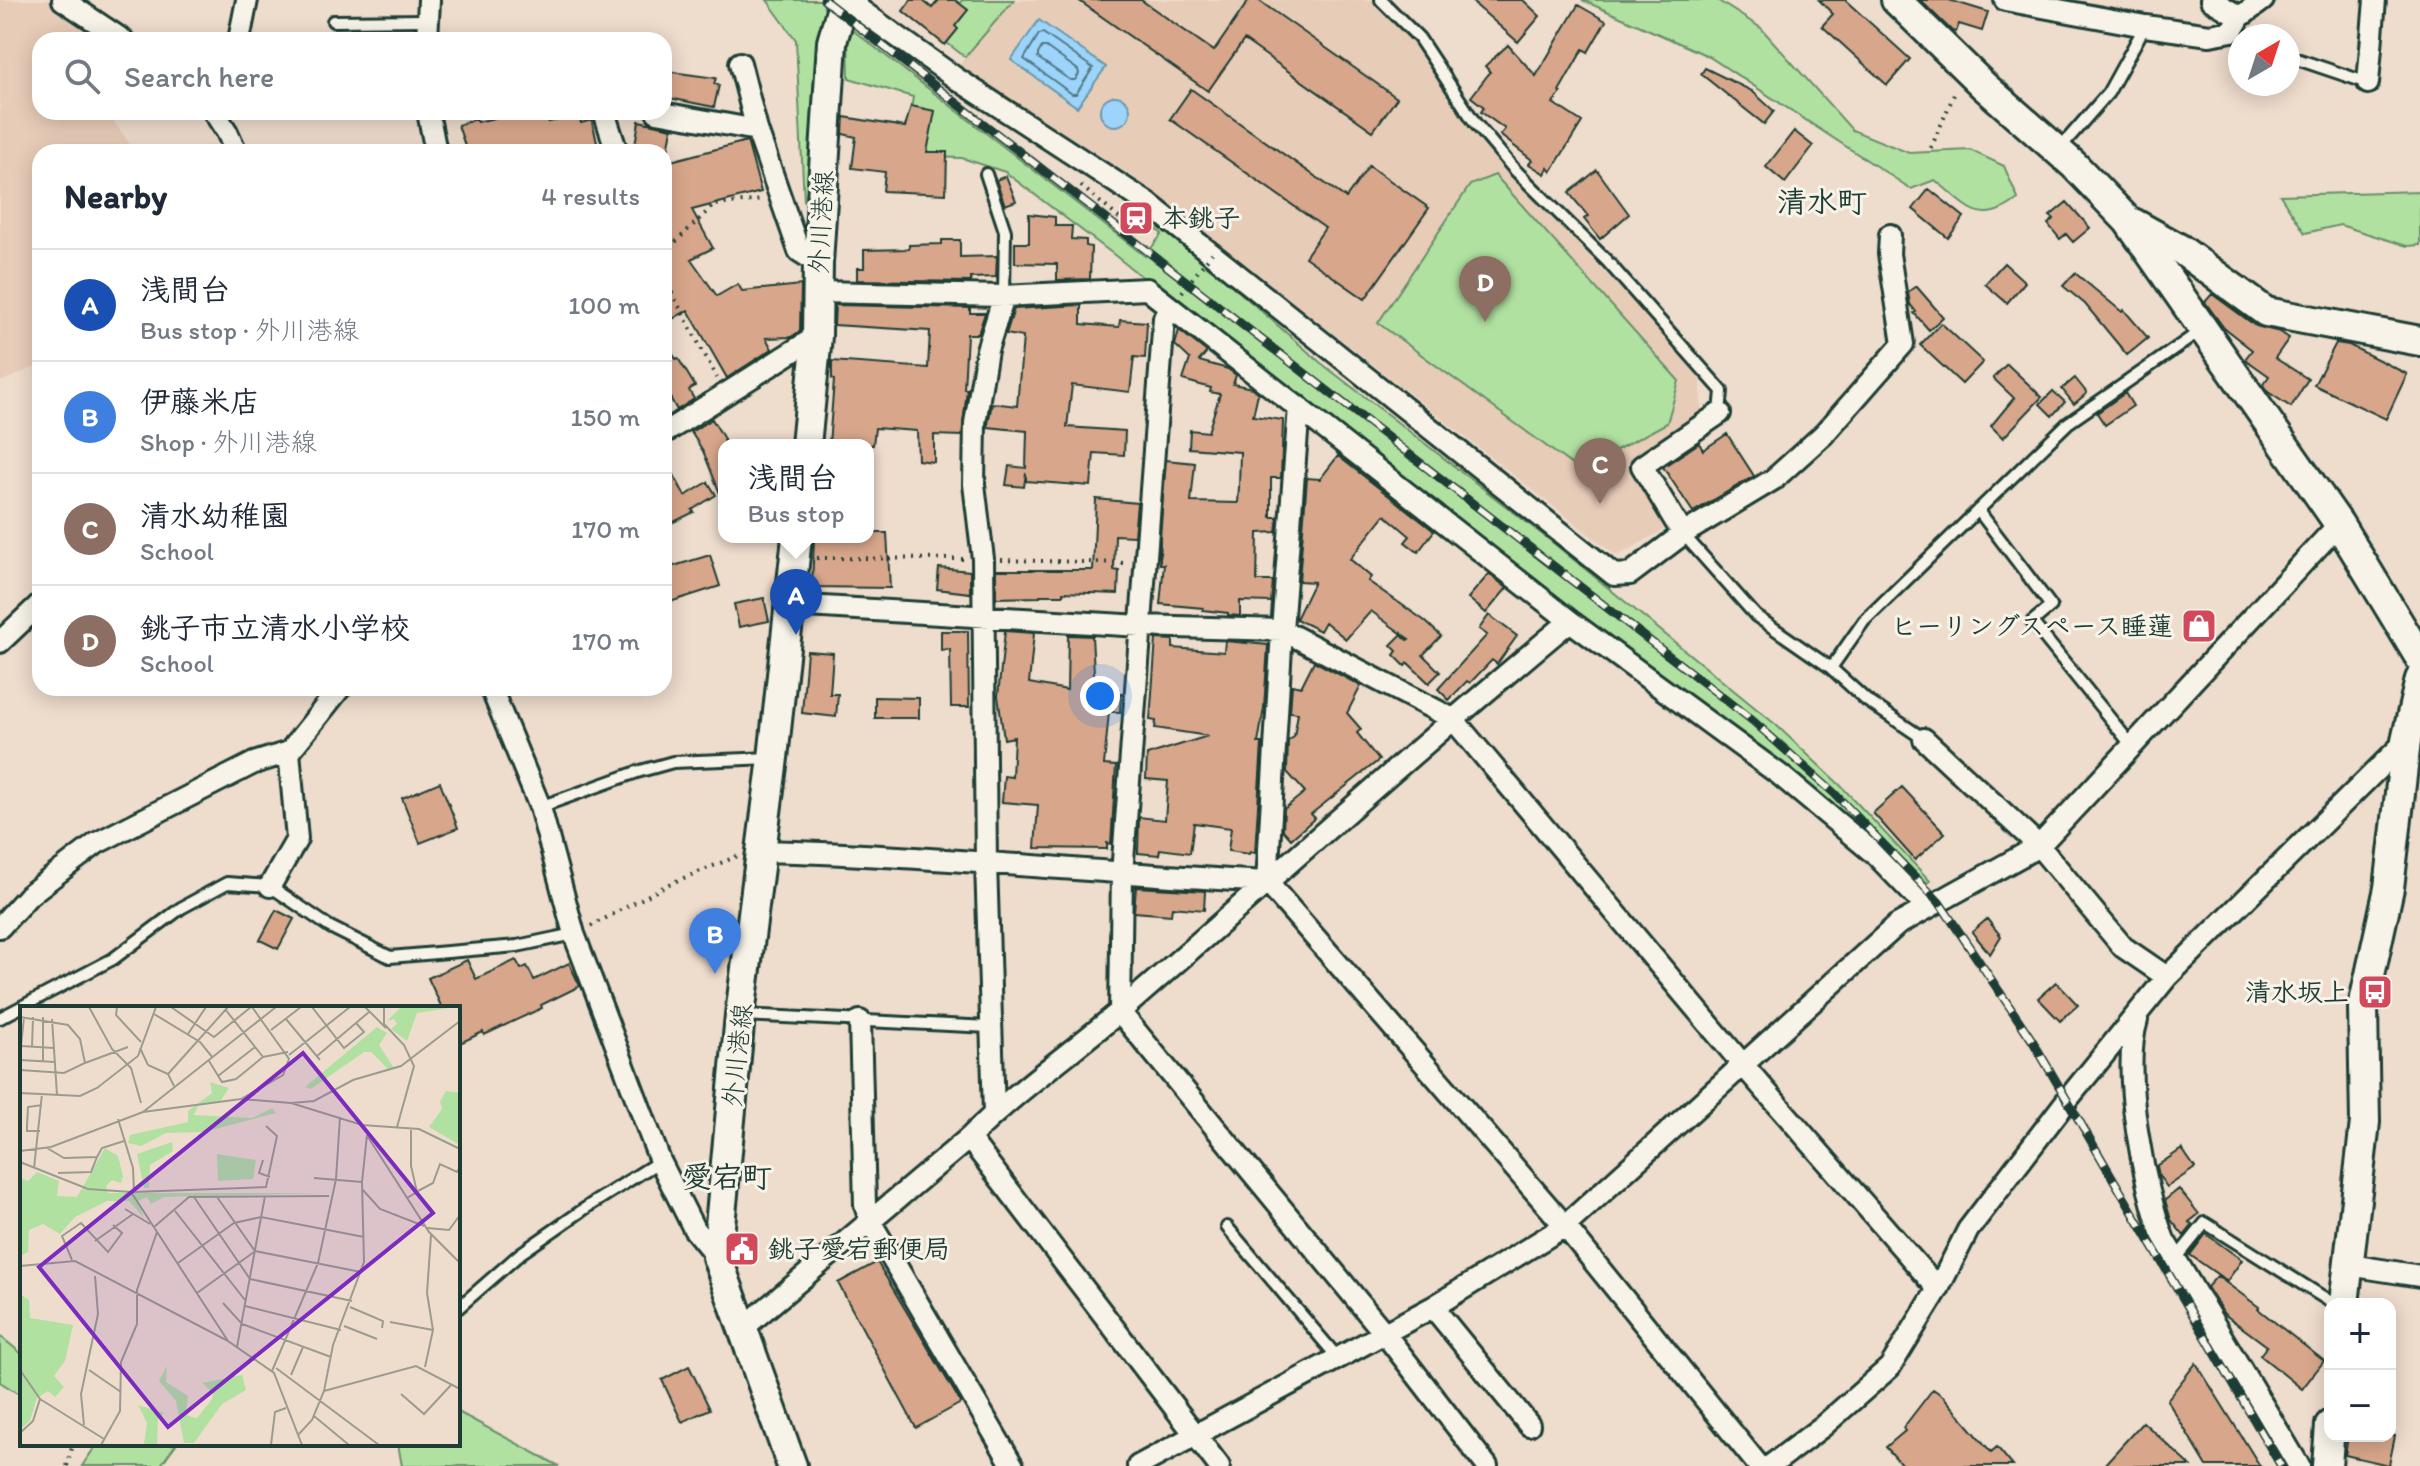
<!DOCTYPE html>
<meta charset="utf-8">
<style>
body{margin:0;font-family:Itim,"Klee One",sans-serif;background:#f2f2f3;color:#1f2937}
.controls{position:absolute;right:24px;bottom:24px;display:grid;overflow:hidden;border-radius:16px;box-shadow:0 4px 20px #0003}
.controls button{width:72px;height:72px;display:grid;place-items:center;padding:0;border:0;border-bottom:2px solid #e0e1e3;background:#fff;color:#1f2937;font:40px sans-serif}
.compass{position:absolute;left:2228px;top:24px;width:72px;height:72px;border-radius:50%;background:#fff;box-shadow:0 4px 20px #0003;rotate:39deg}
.you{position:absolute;left:1100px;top:696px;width:28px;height:28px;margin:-20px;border:6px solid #fff;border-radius:50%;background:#1a73e8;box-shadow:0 0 0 12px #1a73e833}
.badge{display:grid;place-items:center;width:52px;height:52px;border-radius:50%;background:#d1495b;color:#fff;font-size:26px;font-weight:700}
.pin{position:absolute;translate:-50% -66px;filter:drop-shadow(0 2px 4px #0008)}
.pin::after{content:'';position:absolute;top:42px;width:28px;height:24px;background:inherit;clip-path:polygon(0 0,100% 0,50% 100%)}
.popup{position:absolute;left:718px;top:439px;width:156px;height:104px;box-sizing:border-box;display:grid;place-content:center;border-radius:16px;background:#fff;filter:drop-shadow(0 2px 6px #0005);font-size:26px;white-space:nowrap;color:#747a83}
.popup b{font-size:30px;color:#1f2937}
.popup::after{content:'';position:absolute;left:50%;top:100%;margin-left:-16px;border:16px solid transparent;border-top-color:#fff}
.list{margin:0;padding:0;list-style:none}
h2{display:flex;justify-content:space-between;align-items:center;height:104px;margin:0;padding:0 32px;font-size:34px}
h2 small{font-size:26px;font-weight:400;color:#747a83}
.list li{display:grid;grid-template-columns:52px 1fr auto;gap:24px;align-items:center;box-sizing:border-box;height:112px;padding:0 32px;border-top:2px solid #e0e1e3}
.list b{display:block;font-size:30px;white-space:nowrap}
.list p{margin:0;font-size:26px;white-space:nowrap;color:#747a83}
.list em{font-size:26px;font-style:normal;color:#747a83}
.icon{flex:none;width:44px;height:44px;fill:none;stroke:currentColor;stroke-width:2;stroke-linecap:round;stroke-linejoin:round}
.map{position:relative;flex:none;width:2420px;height:1466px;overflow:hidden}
.search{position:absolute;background:#fff;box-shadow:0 4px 20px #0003;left:32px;top:32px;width:640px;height:88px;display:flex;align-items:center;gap:20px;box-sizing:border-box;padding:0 28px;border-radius:24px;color:#747a83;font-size:30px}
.panel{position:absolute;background:#fff;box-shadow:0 4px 20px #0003;left:32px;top:144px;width:640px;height:552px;border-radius:24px}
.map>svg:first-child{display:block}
</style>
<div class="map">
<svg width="2420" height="1466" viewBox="0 0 2420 1466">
<rect width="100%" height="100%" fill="#eedccc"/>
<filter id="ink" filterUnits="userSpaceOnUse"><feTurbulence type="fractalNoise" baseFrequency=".0125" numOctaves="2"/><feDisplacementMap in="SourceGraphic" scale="16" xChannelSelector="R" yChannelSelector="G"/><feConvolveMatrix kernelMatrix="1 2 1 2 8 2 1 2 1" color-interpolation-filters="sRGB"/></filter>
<g filter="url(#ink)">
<path fill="#e7ccb8" d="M0 0H63L113 40H40V112H107L136 152H40V365L0 382Z
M1006 0H1373L1415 44 1470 128 1604 267 1701 377V413L1626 463 1667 528 1617 556 1135 178 959 66Z"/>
<path fill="#b1e1a1" stroke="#688f6a" stroke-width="2" d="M767 0H823L824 8 1145 256 1162 234 1135 212 1137 210 1175 236 1321 363 1552 542 1775 724 1840 785 1930 881 1928 883 1836 810 1459 526 1113 254 1005 172 962 158 904 156 913 97 849 78 848 36 823 34 817 190 804 201 796 40Z
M962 0H1014L965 57 938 36Z
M1582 0H1717L1761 28 1852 130 1909 153 1970 150 2004 166 2018 199C1979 229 1967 205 1935 180L1911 189 1708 56Z
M1495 175 1679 381 1667 423 1579 470 1378 323 1470 185Z
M2420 191V245L2407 246 2340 225 2305 233 2280 195Z
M0 1336 22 1354V1396L0 1382Z
M458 1412 559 1466H402L398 1444H458Z
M97 1444H176L160 1466H82Z"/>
<path fill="#9cd4fb" stroke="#6a98ab" stroke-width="2" d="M1039 20 1106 67 1077 107 1011 60Z
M1100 111a15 15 0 1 1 30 0a15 15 0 1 1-30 0Z"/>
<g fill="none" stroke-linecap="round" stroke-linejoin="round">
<path stroke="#517984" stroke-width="2" d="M1043 33 1093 68 1076 94H1072L1024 59 1039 34Z
M1042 47H1046L1078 70 1079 74 1075 80H1070L1038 58V54Z"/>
</g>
<path fill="#d8a78b" stroke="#1f3d34" stroke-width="2" d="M911 0H922L932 8 939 0H955L968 10 955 26 958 29 945 45 903 11Z
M1078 0H1141L1214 51 1249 0H1258L1397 98 1373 131 1244 40 1208 91Z
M1470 0H1523L1540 16 1518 42Z
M1819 0H1845L1910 59 1887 85 1822 26 1833 14Z
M1920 0H1949L1988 12 1982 31 1959 24 1956 32 1952 31Z
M1578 5 1606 21 1588 52 1583 49 1559 91 1561 93 1553 103 1582 122 1551 172 1548 168 1545 174 1529 164 1532 160 1500 135 1505 129 1481 112 1484 107 1471 97 1490 72 1485 66 1508 45 1536 76Z
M1705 68 1752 91 1774 111 1764 124 1701 74Z
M664 71 716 78 714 84 719 85 714 107 664 97Z
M1191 89 1346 198 1369 166 1429 208 1365 299 1305 257 1325 228 1170 119Z
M911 106 935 111 927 152H947L946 194 883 191 885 172 852 168 856 137 843 134 844 117 905 127Z
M534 112H545L548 122 579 116 581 123 592 120 599 152H467L458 125 476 119 477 122 511 114 512 119Z
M639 121 672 128 668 152 634 151Z
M1794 131 1813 146 1785 183 1766 167Z
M747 141 761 192 692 210 713 248 691 259 717 296 738 284 742 291 801 285 800 331 791 337 766 338 772 349 727 378 688 310 664 324V184L672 183 667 162Z
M1597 170 1629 214 1600 239 1584 219 1588 216 1569 193Z
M1006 176 1016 201 1005 205 996 180Z
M1929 189 1964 217 1948 238 1913 209Z
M2067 202 2090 228 2073 242 2066 234 2060 239 2048 224 2054 219 2050 216Z
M1029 214 1055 217V226H1072L1071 239 1086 240V246L1091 247 1090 279 1057 280V264L1015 263V243H1029Z
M942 240H960V257L997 256 996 277 971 278V282L857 280V268H864V250L909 249V245L942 244Z
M2004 263 2025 282 2007 303 1985 284Z
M2075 273 2122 312 2124 310 2148 338 2127 355 2085 304 2063 286Z
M1916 286 1943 317 1929 330 1914 313 1916 312 1910 304 1908 292Z
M2212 294 2256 326 2280 332 2289 338 2275 358 2308 379 2291 407 2268 392 2263 385 2269 376 2245 359 2252 350 2224 328 2205 302Z
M835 305 970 308V313H985L978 334H967L964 389H967L962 436 934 435V462L918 460 917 431 875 428 873 445H829L834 380 832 379V361L928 368 930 331 834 325Z
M1081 305V324L1119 327 1120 320 1147 322 1145 358 1134 357 1130 392 1072 385 1067 427 1125 431 1124 455 1094 453 1091 486 1026 481V473L1024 487 1006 485 1009 466 1026 468 1027 431 988 427V424L992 403 1017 406 1023 337 1006 334 1014 309Z
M1941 323 1983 362 1962 384 1920 345Z
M1179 330 1207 352 1199 361 1228 369 1236 375 1233 384 1252 388 1258 393 1253 416 1283 420 1281 478H1271V517H1278L1276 532 1258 533 1257 581H1273L1271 602 1240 601V616L1228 615V613L1203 610V608L1160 604 1164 564H1160V538L1166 460 1195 463 1191 502 1238 503 1239 487 1240 452 1189 448 1190 430 1208 432 1220 394 1210 392 1211 388 1183 380 1190 359 1175 345Z
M664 341 676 359 678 358 695 386 689 390 694 399 677 410 664 387Z
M2336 343 2349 345 2407 374 2386 419 2314 385Z
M2007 364 2042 397 2003 438 1991 426 2014 398 1993 378Z
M2075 378 2087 393 2074 404 2062 389Z
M2053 391 2065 402 2052 416 2040 404Z
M2125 393 2133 406 2105 425 2097 413Z
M712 419 724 439 723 501 703 451 691 432Z
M1727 434 1754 476 1693 512 1663 467 1699 443 1703 450Z
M664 456 685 496 708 482 716 495 692 510 694 512 666 526Z
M1338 456 1434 531 1418 552 1405 542 1410 536 1385 515 1350 559 1371 577 1368 581 1425 621 1441 636 1423 655 1440 672 1429 683 1408 663 1405 666 1394 655 1397 651 1391 645 1401 635 1407 640 1409 639 1371 611 1346 639 1325 622 1320 631 1296 619 1314 582 1299 581 1307 478 1320 479Z
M1096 499 1137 503 1134 536 1115 535 1114 570 1119 571 1118 594 1063 592V595H1040V597L996 598V570H1093Z
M868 533H887L890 588 812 587 814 537H868Z
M710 555 720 586 664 604V569Z
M939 568 970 571V593L937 589Z
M1489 574 1507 588 1486 613 1468 598Z
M764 598 769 621 739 627 734 604Z
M1489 615 1517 636 1497 664 1492 660 1470 683 1467 681 1449 700 1438 689 1487 635 1479 629Z
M941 631H968L969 707H951L950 649 941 650Z
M1005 631 1034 633 1029 683 1067 690 1068 635 1092 636 1095 691 1121 693 1120 712H1109L1104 765 1116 766 1111 844 1107 843V849L1035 848 1038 805 1002 802 1004 776 1012 777 1014 737 1004 739 998 696Z
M1156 639 1173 640V648L1224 652 1225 641 1268 645 1264 708 1258 743H1262L1255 853 1250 852 1249 854 1228 851 1231 828 1194 823 1190 853 1160 849 1159 855 1138 853 1139 817 1165 820 1168 781 1146 779 1147 755 1208 736 1155 728 1156 721 1150 720Z
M807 651 833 653 830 694H838L836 717 802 713Z
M1314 661 1361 686 1347 713 1361 729 1357 733 1379 760 1311 814 1315 818 1291 839 1283 830 1284 809 1305 792 1287 772 1288 741 1294 737 1298 713 1290 712 1292 685 1301 687Z
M875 697 919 698V718H875Z
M440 782 458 828 420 843 402 798Z
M1902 787 1945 833 1915 860 1873 813Z
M1136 887 1205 891 1204 910 1172 907 1171 915 1134 912Z
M276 910 294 919 278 949 260 940Z
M1987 919 2001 936 1990 954 1972 932Z
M467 960 476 979 516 960 521 969 527 966 534 980 569 963 580 986 541 1005 542 1008 484 1035 483 1032 458 1044V1008H442L428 978Z
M2056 982 2078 1005 2060 1021 2038 998Z
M2182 1149 2195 1168 2167 1187 2159 1176 2157 1166Z
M2179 1189 2199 1214 2189 1222 2193 1225 2184 1236 2171 1220 2165 1200Z
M2206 1234 2242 1260 2227 1281 2190 1255Z
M877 1262 961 1403 916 1428 838 1283Z
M2217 1276 2259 1307 2258 1309 2324 1361 2302 1389 2260 1355 2267 1346 2224 1314 2207 1287Z
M2196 1363 2260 1466H2207L2167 1400Z
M689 1366 710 1409 682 1422 662 1380Z
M1933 1389 1943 1396 1991 1452 1997 1447 2013 1466H1903L1886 1447 1905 1431 1903 1428Z
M2143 1422 2191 1466H2103Z
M2348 1436H2395L2389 1465 2345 1455Z"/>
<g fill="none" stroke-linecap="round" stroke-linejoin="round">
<defs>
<path id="lane" d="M1381 0 1419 38 1475 123 1514 169 1607 261 1722 391 1720 413
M333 21 427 20
M2288 56 2368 83
M2060 148 2108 93 2145 26
M986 174 1005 231 1004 296
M1978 510 2051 606 2032 622 2133 747
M1683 534 1756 616 1831 668 1866 700 1924 739
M1831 668 1864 621 2068 423 2202 330
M540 807 637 772 673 762 771 758
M742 1015 990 1027
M0 1018 113 959 181 908 227 883 270 886 330 927 390 957 517 946 574 934
M1227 1227 1338 1358
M2175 1260 2205 1223 2331 1302 2342 1303
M458 1308 521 1253 590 1205 660 1161"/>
<path id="street" d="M63 0 123 40
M850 0 863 12 957 79 1149 204 1614 575 1630 574 1683 534 1774 479 1824 434 1903 344 1889 254 1890 235
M2005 0 2145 26 2210 35 2232 31 2240 17 2263 0
M2211 0 2240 17
M239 40 247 0
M427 40 429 0
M740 63 757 130 799 251 818 263
M2368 83 2375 0
M214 112 227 132 236 152
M428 112 436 152
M604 112 617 152
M657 112 757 130
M819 292 1004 296 1147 289 1570 621 1780 775 1876 855 1927 908
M1169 308 1164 318 1122 874 1120 1012 1385 1334 1487 1466
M1299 407 1282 630 1267 882 1565 1226 1759 1466
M664 433 817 336
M1683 534 1642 466 1720 413
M790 605 1141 626 1282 630 1453 719 1744 1066 1938 1289
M0 642 40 604
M491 688 540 807 574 934 660 1161 694 1229 717 1257
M1924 739 2039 846 2123 947 2167 977
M761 851C930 855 1098 873 1267 882
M270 886 297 839 289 752
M0 927 29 895 97 843 254 763 289 752 340 688
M2137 1020C2121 1072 2144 1189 2164 1240L2299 1466
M860 1021 865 1205 870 1221 1013 1466
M994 1113 986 863 983 559 974 484 975 423 987 350 1004 296
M969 1138 1219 1466
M2349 1265 2420 1276
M1433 1307 1529 1425
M742 1329 969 1138C1022 1085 1084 1044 1140 994 1283 869 1424 742 1570 621
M1138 1466 1433 1307 1565 1226 1897 925 2039 846 2339 524
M1770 1466 1823 1426 1890 1367 1938 1289 1968 1230 2067 1100 2167 977 2406 741"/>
<path id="secondary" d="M1896 0 1984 86 2074 165 2128 221 2339 524 2420 658
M2133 223 2180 249 2266 312 2420 341
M806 445 817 336 818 263 832 42 844 0
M2344 1304 2365 1122 2363 1007 2389 888 2406 741 2420 679
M792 1466 717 1257 740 1015 773 758 797 537
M2327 1466 2330 1425"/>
</defs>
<use href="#lane" stroke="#1f3d34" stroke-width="16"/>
<use href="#street" stroke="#1f3d34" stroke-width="26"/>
<use href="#secondary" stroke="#1f3d34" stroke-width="34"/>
<path stroke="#1f3d34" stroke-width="4" stroke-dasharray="2 6" stroke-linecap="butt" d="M1931 148 1956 90
M1081 186 1125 223
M664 253 714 205 762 200
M664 278 717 378
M817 558 964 559
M1001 560 1128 563
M591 926 669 884 738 856
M67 1466 73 1444"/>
<use href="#lane" stroke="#f7f3e8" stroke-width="10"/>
<use href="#street" stroke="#f7f3e8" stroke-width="20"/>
<use href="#secondary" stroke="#f7f3e8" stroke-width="28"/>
<defs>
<path id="rail" d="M824 0 1753 721 1834 793 1939 902 2032 1040 2281 1466"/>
</defs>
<use href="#rail" stroke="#1f3d34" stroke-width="9"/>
<use href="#rail" stroke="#f7f3e8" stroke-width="6" stroke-dasharray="18" stroke-linecap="butt"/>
<path stroke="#1f3d34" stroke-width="4" stroke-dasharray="2 6" stroke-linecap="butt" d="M1182 292 1212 253"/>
</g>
</g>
<defs>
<symbol id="station-square" viewBox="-11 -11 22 22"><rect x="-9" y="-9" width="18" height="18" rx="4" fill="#d1495b" stroke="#f7f3e8"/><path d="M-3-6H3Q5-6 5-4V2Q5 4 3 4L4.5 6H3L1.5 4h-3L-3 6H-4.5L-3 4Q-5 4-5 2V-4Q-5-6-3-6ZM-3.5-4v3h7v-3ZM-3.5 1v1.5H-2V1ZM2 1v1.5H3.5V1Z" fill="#fff"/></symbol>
<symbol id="shop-square" viewBox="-11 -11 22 22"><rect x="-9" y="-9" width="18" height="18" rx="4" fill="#d1495b" stroke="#f7f3e8"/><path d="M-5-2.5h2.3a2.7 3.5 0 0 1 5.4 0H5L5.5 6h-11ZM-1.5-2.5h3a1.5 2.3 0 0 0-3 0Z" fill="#fff"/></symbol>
<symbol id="bus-square" viewBox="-11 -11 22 22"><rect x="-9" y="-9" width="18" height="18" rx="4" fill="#d1495b" stroke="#f7f3e8"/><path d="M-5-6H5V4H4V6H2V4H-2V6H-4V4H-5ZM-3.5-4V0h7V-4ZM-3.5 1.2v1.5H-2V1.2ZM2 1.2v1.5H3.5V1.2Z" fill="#fff"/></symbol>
<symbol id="civic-square" viewBox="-11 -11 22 22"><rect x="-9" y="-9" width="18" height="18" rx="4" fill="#d1495b" stroke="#f7f3e8"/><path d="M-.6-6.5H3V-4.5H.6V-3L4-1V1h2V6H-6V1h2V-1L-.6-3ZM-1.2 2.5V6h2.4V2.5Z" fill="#fff"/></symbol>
</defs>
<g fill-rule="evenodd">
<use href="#station-square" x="1116" y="198" width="40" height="40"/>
<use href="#shop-square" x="2179" y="606" width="40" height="40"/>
<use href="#bus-square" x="2355" y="972" width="40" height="40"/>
<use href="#civic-square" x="722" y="1229" width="40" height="40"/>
</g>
<g text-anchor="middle" stroke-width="6" stroke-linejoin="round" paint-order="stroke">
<g font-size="26" font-weight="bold" fill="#1f3d34" stroke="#f7f3e8" text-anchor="start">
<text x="1162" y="227">本銚子</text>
<text x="2173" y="635" text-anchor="end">ヒーリングスペース睡蓮</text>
<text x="2349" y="1001" text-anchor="end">清水坂上</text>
<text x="768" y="1258">銚子愛宕郵便局</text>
</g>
<g font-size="26" fill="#1f3d34" stroke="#f7f3e8">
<text transform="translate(821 222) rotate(-87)" y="9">外川港線</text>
<text transform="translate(737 1055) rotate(-84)" y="9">外川港線</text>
</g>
<g font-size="30" font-weight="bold" fill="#1f3d34" stroke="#f7f3e8">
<text x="1822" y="212">清水町</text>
<text x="727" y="1187">愛宕町</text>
</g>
</g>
<g transform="translate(20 1006)">
<rect width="440" height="440" fill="#eedccc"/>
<path d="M381 1H435L397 7 387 35 371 23 377 18 374 13 367 15ZM357 21 367 27 359 39 374 62 368 63 351 46H344L291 83 285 81ZM190 76 209 82 200 96 178 100 174 109 232 112 252 102 256 107 184 126 146 127 121 140 108 137 110 129 168 116V105L192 87ZM426 85 440 87V139L409 121 422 103 420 95ZM152 136 153 145 130 159 129 182H124L117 148ZM85 142 98 150 103 170 101 177 92 174 86 180 88 187H307L144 191 131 198 127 191 118 195 124 212 109 195H87L55 211 40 228 23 218 9 224 8 246 0 250V172L8 175 17 166 39 175 37 190 57 191ZM197 148 236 154 233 173 198 175ZM0 288 9 294 10 312 53 319 45 355 34 370 44 381 35 391 28 385 17 392 10 414 0 424ZM147 360 146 376 168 390 166 408 171 411 177 412 192 393 193 387 182 377 222 369 226 384 202 398 174 437H164L156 395 139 375ZM118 399 144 407 138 413 137 439H108L124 438 127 417Z" fill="#b1e1a1"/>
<path fill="none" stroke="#9b9c8f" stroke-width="2" d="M69 1 92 43 111 62 121 97M97 1 96 9 121 36M151 1 194 31 231 1M292 1 324 42 344 26 336 17M345 1 366 22M364 1V18L384 39 394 60 377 121M205 3 243 51M134 8 180 36 193 52M0 11 48 19 60 33 65 57 44 67 0 64M23 11V56M32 13 37 89M266 13 300 54M251 24 281 1M168 28 186 1M1 40 34 42M12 41 13 11M120 42 128 59 148 68 154 80M269 49 330 1M297 50 349 6M0 51 4 11M0 54 35 56M189 55 202 76 216 73 243 51 268 46M65 57 108 41M148 68 208 1M198 70 235 41M0 87 60 90 77 82 118 50 136 1M221 93 263 69 269 53 232 1M272 97 294 95 333 74 381 60 440 15M123 106 256 1M98 113 113 162 114 186 246 181 257 130 246 120M20 125H7V120L8 101 22 99M348 131 409 226 440 257M27 142 44 152 77 151 82 142 104 135M0 145 31 141 123 106 221 93 271 97 342 119 399 123 440 143M243 154 239 167 250 171M0 156 68 183 111 186 208 335 254 367 282 439M14 162 22 88M38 167 71 166 77 151M294 172 342 176M342 183 360 203 404 220M398 185 413 177 420 158 437 166 440 161M174 191 230 273 332 295M197 191 235 245 341 266M387 192 397 186 391 160V122M105 203 130 218M155 205 225 294M134 221 169 191 309 190M407 222 429 224 440 209M75 235 113 208M52 254 42 230 61 217 88 246 102 227 93 219M158 257 214 217 241 211 344 231M0 260 55 255 208 335M177 287 234 246M203 297 222 318 311 351M225 300 321 324M330 301 363 315 362 322M370 316 413 324M324 320 357 333M217 341 245 190M405 361 413 324 407 287 411 229M256 362 359 439M0 364 20 393 13 415 0 427M69 364 101 386M252 365 298 257 316 173 320 111M271 369 283 341M304 385 396 360 440 383M381 388 404 408 432 378M20 393 84 433M294 410 329 439M64 419 61 388 78 308 75 270M278 429 292 414 304 385 313 339 344 256 342 176 347 129M81 439 100 405 101 356 117 318V284L137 226M251 439 255 406 266 402"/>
<path fill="#7b2cbf" fill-opacity="0.15" stroke="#7b2cbf" stroke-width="4" d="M283 47 413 207 148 421 19 261Z"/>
<rect width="440" height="440" fill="none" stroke="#1f3d34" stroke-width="4"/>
</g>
</svg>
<div class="controls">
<button>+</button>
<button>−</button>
</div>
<svg class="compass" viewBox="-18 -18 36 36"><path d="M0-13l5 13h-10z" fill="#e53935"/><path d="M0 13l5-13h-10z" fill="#747a83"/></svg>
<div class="you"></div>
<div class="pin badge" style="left:796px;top:635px;background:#1a4fb4">A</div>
<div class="popup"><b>浅間台</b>Bus stop</div>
<div class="pin badge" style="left:715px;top:974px;background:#3f7fe0">B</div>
<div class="pin badge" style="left:1600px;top:504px;background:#8d6e63">C</div>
<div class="pin badge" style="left:1485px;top:322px;background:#8d6e63">D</div>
<div class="search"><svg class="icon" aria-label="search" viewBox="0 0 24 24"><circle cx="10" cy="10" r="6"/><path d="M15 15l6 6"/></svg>Search here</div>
<section class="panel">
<h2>Nearby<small>4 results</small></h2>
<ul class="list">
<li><span class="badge" style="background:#1a4fb4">A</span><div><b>浅間台</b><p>Bus stop · 外川港線</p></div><em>100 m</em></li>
<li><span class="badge" style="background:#3f7fe0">B</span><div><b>伊藤米店</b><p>Shop · 外川港線</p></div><em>150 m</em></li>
<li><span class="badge" style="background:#8d6e63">C</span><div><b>清水幼稚園</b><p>School</p></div><em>170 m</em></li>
<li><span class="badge" style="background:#8d6e63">D</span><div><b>銚子市立清水小学校</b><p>School</p></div><em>170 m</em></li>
</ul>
</section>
</div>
